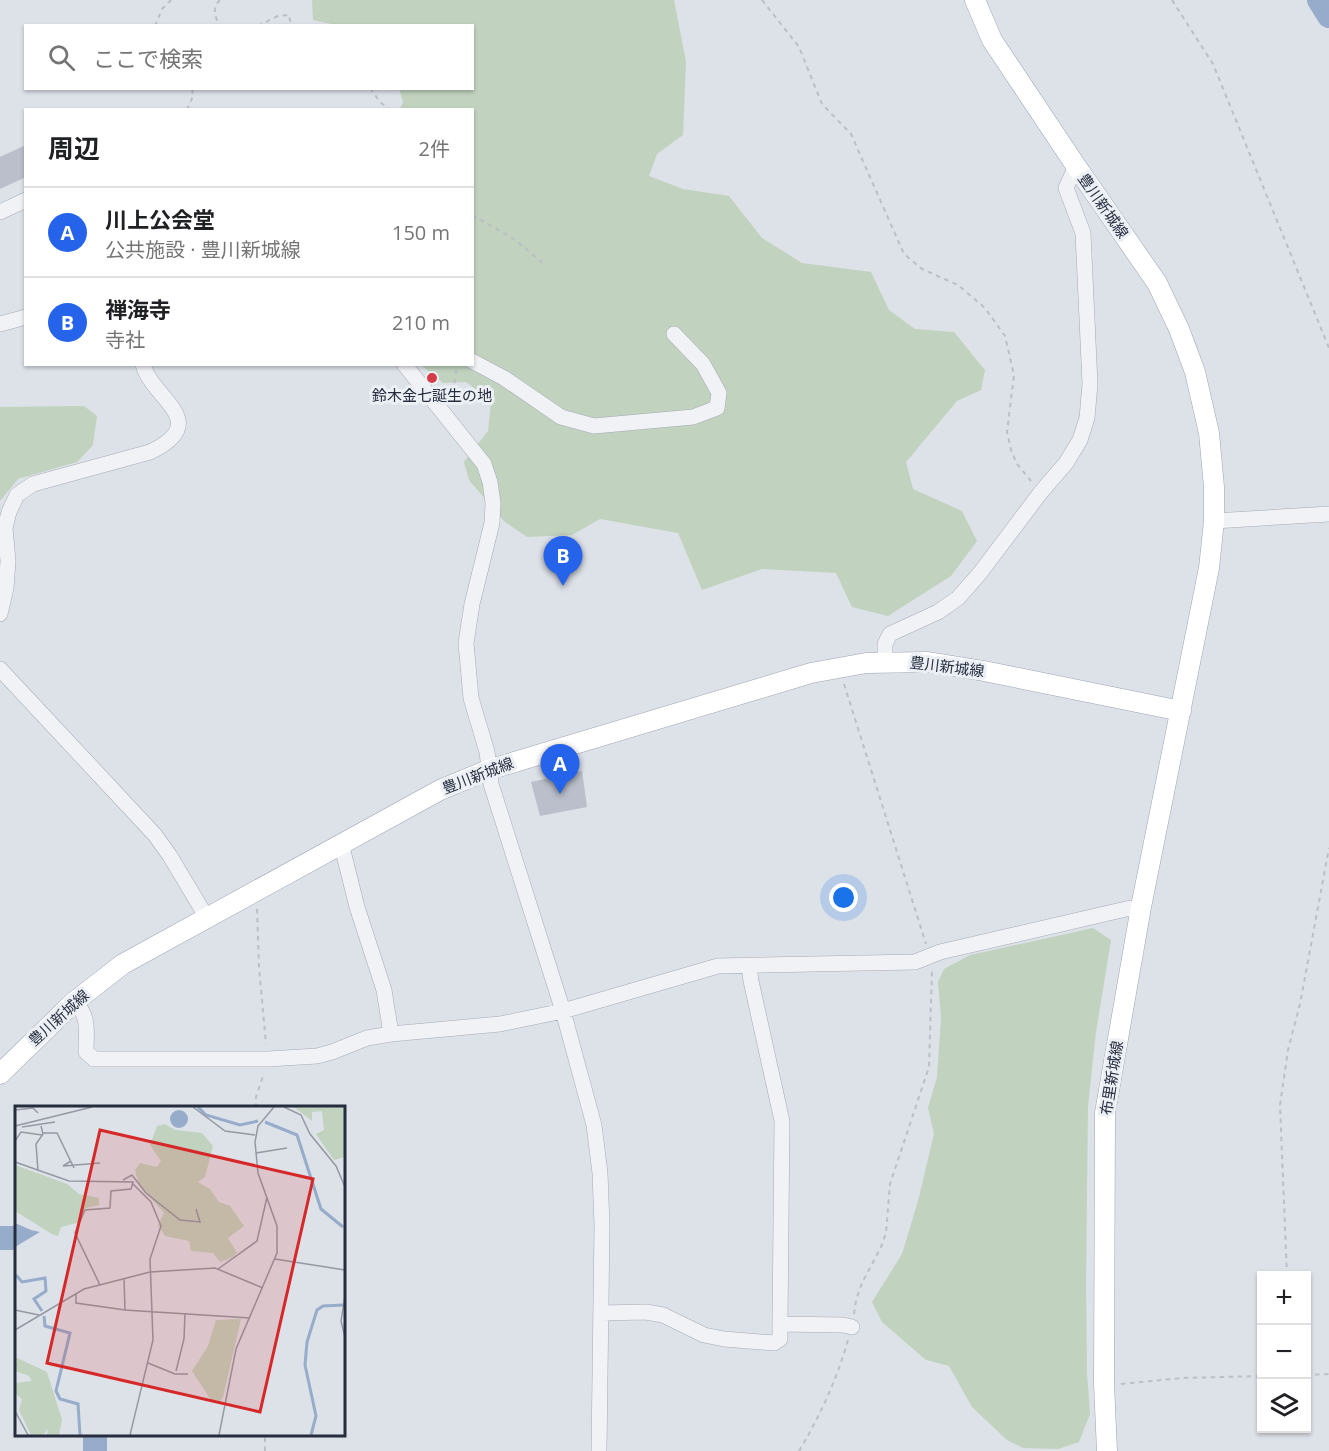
<!DOCTYPE html>
<html lang="ja">
<meta charset="utf-8">
<style>
body{margin:0;font-family:"Open Sans","Noto Sans JP",sans-serif;background:#f6f6f6;color:#202124}
.controls{position:absolute;right:18px;bottom:18px;display:grid;overflow:hidden;border-radius:0px;box-shadow:0 2px 4px #0004}
.controls button{width:54px;height:54px;display:grid;place-items:center;padding:0;border:0;border-bottom:2px solid #e0e0e0;background:#fff;color:#202124;font:30px sans-serif}
.you{position:absolute;left:844px;top:898px;width:21px;height:21px;margin:-15px;border:4px solid #fff;border-radius:50%;background:#1a73e8;box-shadow:0 0 0 9px #1a73e833}
.badge{display:grid;place-items:center;width:39px;height:39px;border-radius:50%;background:#2563eb;color:#fff;font-size:20px;font-weight:700}
.pin{position:absolute;translate:-50% -50px;filter:drop-shadow(0 2px 3px #0008)}
.pin::after{content:'';position:absolute;top:32px;width:21px;height:18px;background:inherit;clip-path:polygon(0 0,100% 0,50% 100%)}
.list{margin:0;padding:0;list-style:none}
h2{display:flex;justify-content:space-between;align-items:center;height:78px;margin:0;padding:0 24px;font-size:26px}
h2 small{font-size:20px;font-weight:400;color:#757577}
.list li{display:grid;grid-template-columns:39px 1fr auto;gap:18px;align-items:center;box-sizing:border-box;height:90px;padding:0 24px;border-top:2px solid #e0e0e0}
.list b{display:block;font-size:22px;white-space:nowrap}
.list p{margin:0;font-size:20px;white-space:nowrap;color:#757577}
.list em{font-size:20px;font-style:normal;color:#757577}
.icon{flex:none;width:33px;height:33px;fill:none;stroke:currentColor;stroke-width:2;stroke-linecap:round;stroke-linejoin:round}
.map{position:relative;flex:none;width:1329px;height:1451px;overflow:hidden}
.search{position:absolute;background:#fff;box-shadow:0 2px 4px #0004;left:24px;top:24px;width:450px;height:66px;display:flex;align-items:center;gap:15px;box-sizing:border-box;padding:0 21px;border-radius:0px;color:#757577;font-size:22px}
.panel{position:absolute;background:#fff;box-shadow:0 2px 4px #0004;left:24px;top:108px;width:450px;height:258px;border-radius:0px}
.map>svg:first-child{display:block}
</style>
<div class="map">
<svg width="1329" height="1451" viewBox="0 0 1329 1451">
<rect width="100%" height="100%" fill="#dde1e8"/>
<path fill="#c1d2be" d="M312 0H674L686 62 683 135 657 154 649 176 683 189 729 196 762 238 802 263 871 272 889 310 915 329 954 332 985 370 981 390 957 401 906 462 913 489 962 511 977 541 951 576 888 616 852 607 836 573 762 569 702 590 678 533 600 519 572 535 527 537 505 522 469 480 464 462 488 431 491 401 466 382 443 383 421 365 472 364V110L400 109 403 102 399 89 472 88V26L336 25 313 20Z
M84 406 97 416 93 445 77 462 18 479 0 501V407Z
M1093 928 1111 940 1096 1032 1088 1106 1086 1282 1087 1373 1090 1414 1079 1442 1058 1449 1023 1448 1007 1440 972 1407 949 1366 926 1360 882 1322 872 1302 902 1254 918 1201 934 1134 928 1108 937 1077 941 1018 938 982 944 969 970 955Z"/>
<g fill="none" stroke-linecap="round" stroke-linejoin="round">
<path stroke="#96acca" stroke-width="24" d="M1319 0 1329 16
M0 1238H16
M95 1451V1434"/>
</g>
<path fill="#babfcb" d="M26 145V177L0 189V157Z
M582 771 587 807 540 816 531 782Z"/>
<g fill="none" stroke-linecap="round" stroke-linejoin="round">
<defs>
<path id="minor" d="M0 212 26 200
M0 324 26 317
M472 361 504 378 561 417 594 426 693 417 717 408 719 393 703 364 674 334
M404 364 484 464 490 482 493 503 492 523 472 604 466 643 471 698 487 752 491 784 563 1011 594 1125 600 1173 602 1225 599 1451
M1214 521 1329 514
M0 614 6 588 8 561 5 528 9 512 17 495 33 484 150 452C214 421 151 399 143 364
M885 661V644L890 634 938 612 958 598 980 573 1041 492 1066 463 1080 440 1087 418 1090 384 1083 233 1066 188 1076 166
M0 669 155 835 170 856 207 918
M341 843 357 907 384 990 391 1034 500 1024 563 1011 718 966 915 962 940 952 1126 909 1141 907
M749 966 751 981 782 1121 780 1324
M74 1002C90 1015 86 1032 86 1052L94 1059H268L317 1056 332 1052 367 1038 391 1034
M601 1313 646 1312 663 1315 704 1335 724 1339 774 1343 780 1339V1324L843 1325 852 1327"/>
<path id="major" d="M975 0 992 40 1076 166 1157 283 1179 329 1195 372 1209 433 1214 487V521L1209 568 1141 907 1105 1113 1104 1384 1107 1451
M0 1074 74 1002 123 964 440 790 488 770 811 673 866 663 928 662 984 671 1181 711"/>
</defs>
<use href="#minor" stroke="#a6abb5" stroke-width="16"/>
<use href="#major" stroke="#9ca4b4" stroke-width="21"/>
<path stroke="#bbbfc6" stroke-width="2" stroke-dasharray="4.5 4.5" stroke-linecap="butt" d="M220 0C212 7 214 18 221 26
M762 0 799 47 822 104 851 134 904 254 922 269 958 285 985 308 1005 336 1014 375 1007 432 1011 450 1017 464 1031 481
M1172 0 1213 64 1329 348
M155 26 162 9 171 0
M247 26H249
M258 26 278 16 289 15 291 26
M370 88 380 102 390 110
M187 110 193 96 192 88
M472 215 514 239 544 264
M452 401 457 364
M844 684 926 944
M257 909 259 967 266 1044
M256 1108V1097L264 1073
M1287 1276 1280 1105 1288 1050 1300 1004 1329 848
M854 1314 856 1300 862 1283 881 1247 886 1233 890 1184 929 1067 932 970
M1306 1375 1329 1374
M1121 1384 1182 1378 1262 1376
M265 1451V1434
M799 1451C820 1416 837 1379 848 1340"/>
<use href="#minor" stroke="#f0f2f6" stroke-width="15"/>
<use href="#major" stroke="#fff" stroke-width="20"/>
</g>
<circle fill="#d53a47" stroke="#ecf0f5" stroke-width="2" cx="432" cy="378" r="6"/>
<g text-anchor="middle" stroke-width="6" stroke-linejoin="round" paint-order="stroke">
<g font-size="15" fill="#262d3f" stroke="#ecf0f5">
<text transform="translate(1103 206) rotate(55)" y="5">豊川新城線</text>
<text transform="translate(947 667) rotate(7)" y="5">豊川新城線</text>
<text transform="translate(478 776) rotate(-21)" y="5">豊川新城線</text>
<text transform="translate(59 1018) rotate(-42)" y="5">豊川新城線</text>
<text transform="translate(1112 1078) rotate(-81)" y="5">布里新城線</text>
</g>
<g font-size="15" fill="#262d3f" stroke="#ecf0f5">
<text x="432" y="401">鈴木金七誕生の地</text>
</g>
</g>
<g transform="translate(15 1106)">
<rect width="330" height="330" fill="#dde1e8"/>
<path d="M279 1H330V51L319 54 301 28 309 24 307 5 297 6V15ZM150 18 160 24 187 27 198 40 190 71 183 76 195 83 204 96 215 100 229 120 213 132 222 147 216 152 205 156 198 147 176 145 174 135 150 130 143 119 149 107 124 79 120 64 125 57 142 61 146 55 135 39 142 20ZM0 59 52 78 64 88 84 92V99L71 102 62 117 46 121 43 130 37 128 0 105ZM226 213 208 291 205 295 196 294 177 265 193 240 201 214ZM0 251 32 266 47 314 44 329H32L33 323 28 329H16L4 304 7 293 0 287V277L17 275 14 270 0 265Z" fill="#c1d2be"/>
<path d="M155 13a9 9 0 1 1 18 0a9 9 0 1 1-18 0ZM0 117 16 124 25 126 0 141Z" fill="#96acca"/>
<path fill="none" stroke="#96acca" stroke-width="3" d="M183 1 191 9 225 19 243 15M250 16 282 29 306 103 328 121M1 169 7 176 30 172 31 185 19 193 27 205M29 210 30 220 55 227 41 285 45 293 63 298 65 329M296 329 301 310 290 259 292 236 302 204 308 200 329 199"/>
<path fill="none" stroke="#9499a4" stroke-width="1.5" d="M178 1 210 25 240 29M269 1 286 9 295 28 321 60 330 81M0 4 18 2 23 7M0 20 77 1M7 21 40 16M28 27H42L59 62M0 35 6 26 27 29M241 47 272 42M56 55 48 60 85 57M0 56 54 75 118 76 116 83 96 85 95 102 70 104 60 127 85 179M23 65 21 38 28 28 26 20M108 74 117 69 131 87 165 114 185 116 181 103M330 128V150M260 153 330 164M203 163 242 135 252 91M109 172 110 204 235 212M61 188V197L110 204M330 190 326 215 330 231M0 204 24 209M0 224 69 183 135 166 200 162 248 182M133 257 160 268H173M161 265 169 233 170 207M0 305 13 329M115 329 138 234 135 153 146 120 136 96 118 78M204 329 221 243 262 147V120L243 67 240 36 243 20 259 1"/>
<path fill="#d62828" fill-opacity="0.15" stroke="#d62828" stroke-width="3" d="M85 24 298 73 245 306 32 257Z"/>
<rect width="330" height="330" fill="none" stroke="#262d3f" stroke-width="3"/>
</g>
</svg>
<div class="controls">
<button>+</button>
<button>−</button>
<button><svg class="icon" aria-label="layers" viewBox="0 0 24 24"><path d="M12 4l9 5-9 5-9-5zM3 14l9 5 9-5"/></svg></button>
</div>
<div class="you"></div>
<div class="pin badge" style="left:560px;top:794px">A</div>
<div class="pin badge" style="left:563px;top:586px">B</div>
<div class="search"><svg class="icon" aria-label="search" viewBox="0 0 24 24"><circle cx="10" cy="10" r="6"/><path d="M15 15l6 6"/></svg>ここで検索</div>
<section class="panel">
<h2>周辺<small>2件</small></h2>
<ul class="list">
<li><span class="badge">A</span><div><b>川上公会堂</b><p>公共施設 · 豊川新城線</p></div><em>150 m</em></li>
<li><span class="badge">B</span><div><b>禅海寺</b><p>寺社</p></div><em>210 m</em></li>
</ul>
</section>
</div>
